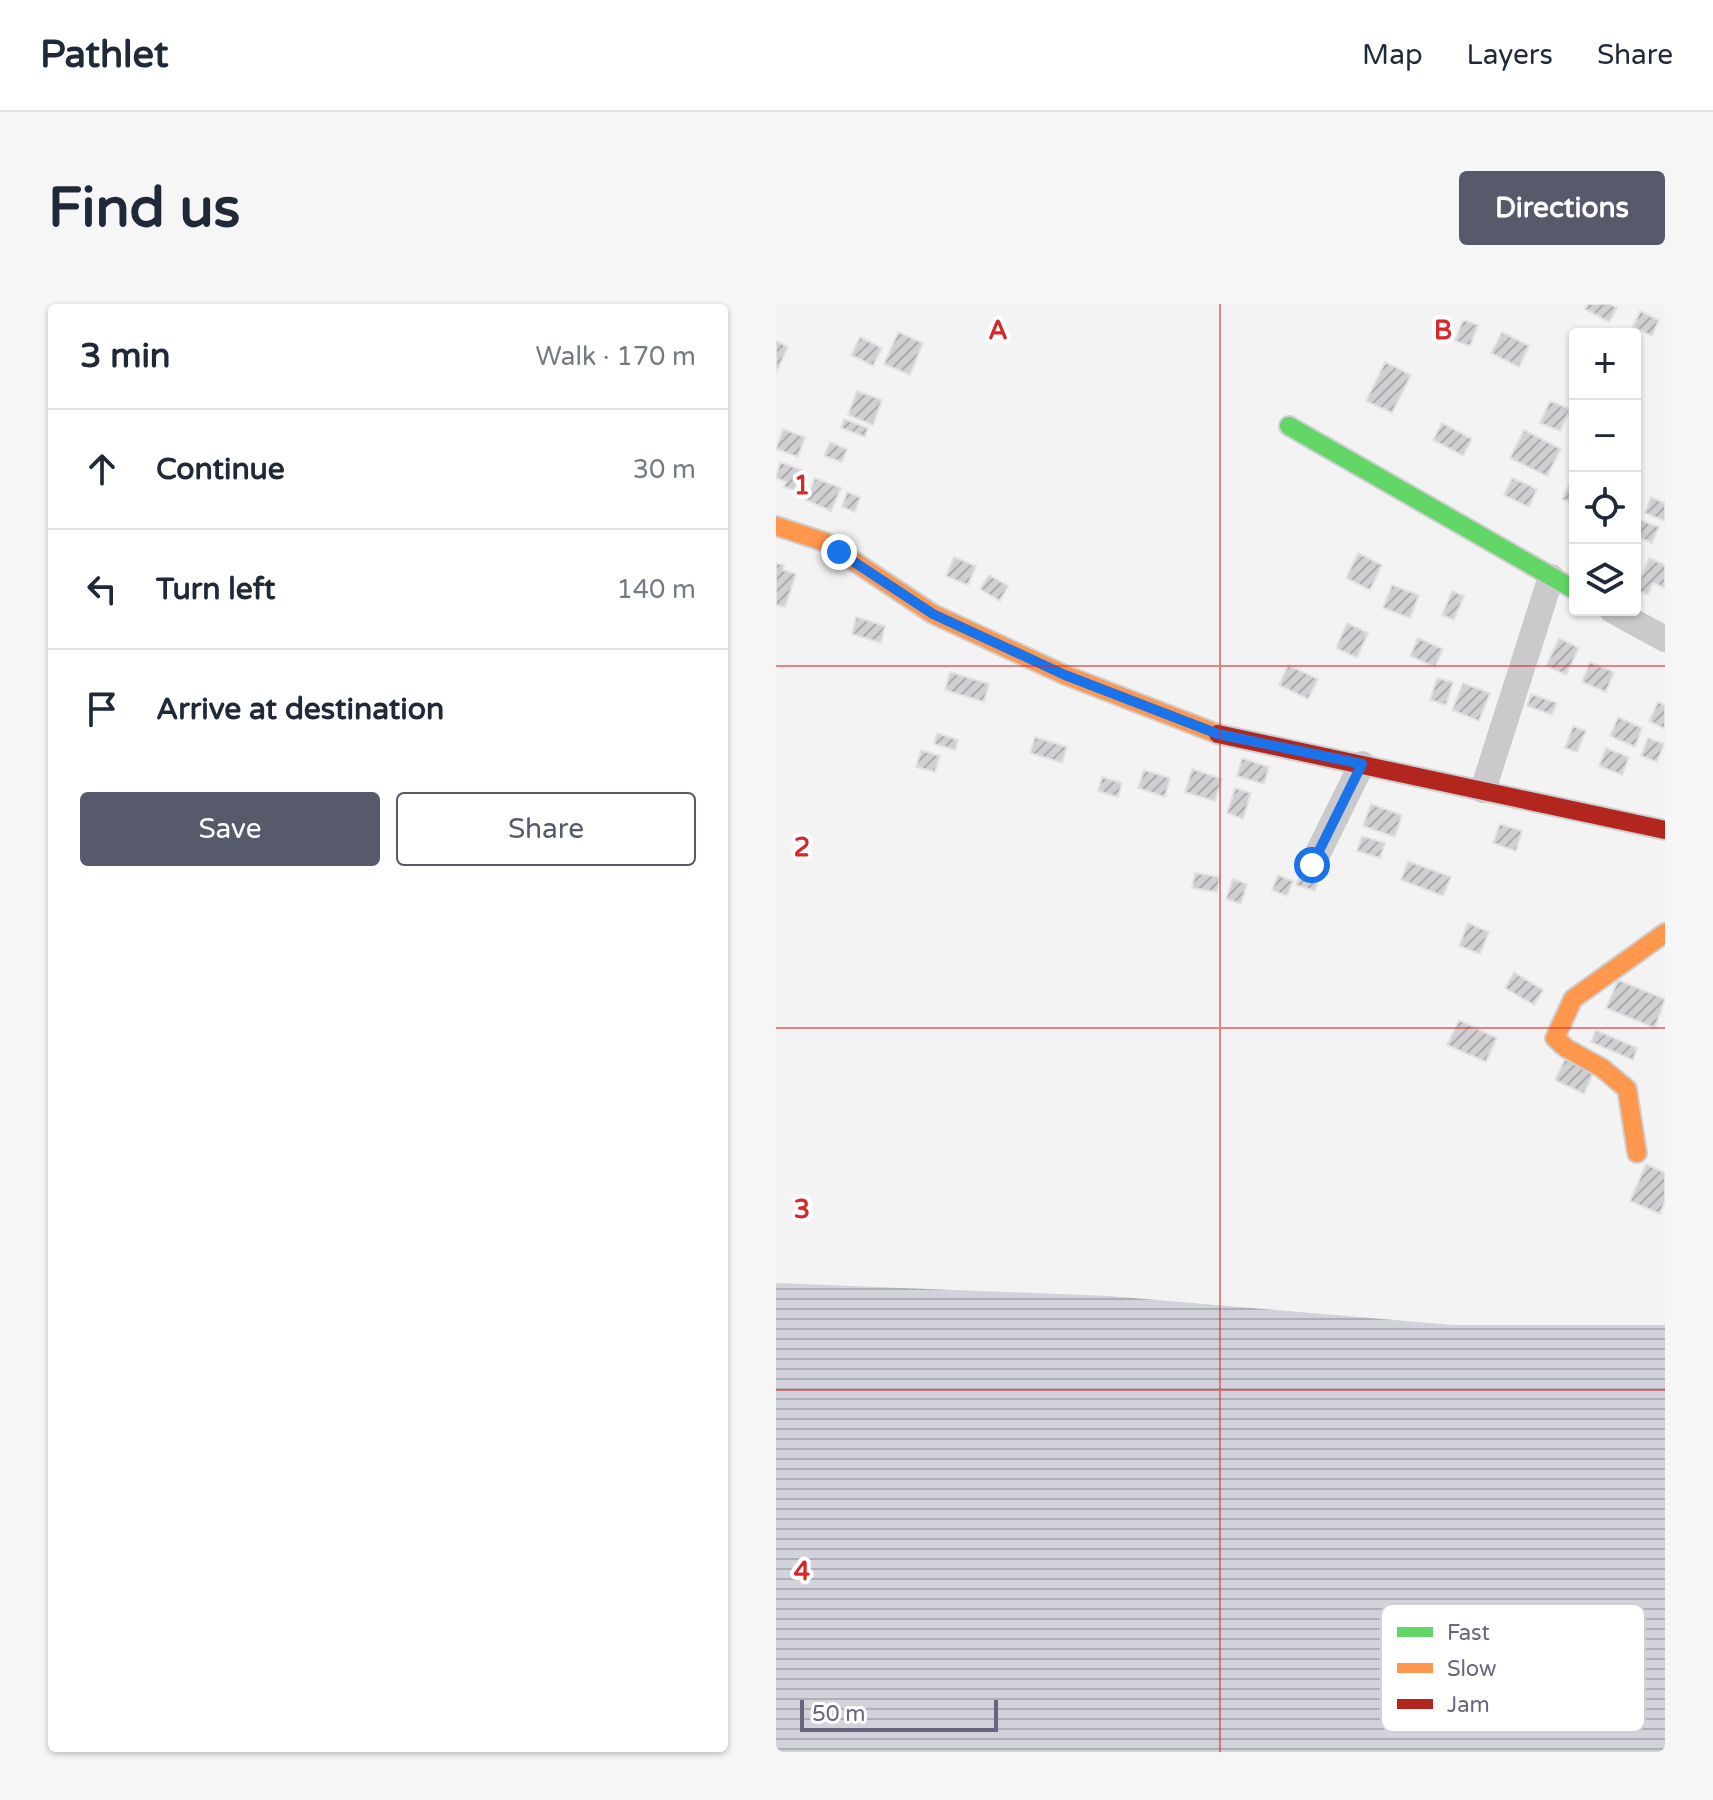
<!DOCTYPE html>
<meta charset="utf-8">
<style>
body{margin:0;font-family:"Varela Round",sans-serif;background:#f6f6f7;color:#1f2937}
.controls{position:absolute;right:24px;top:24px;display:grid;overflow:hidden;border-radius:8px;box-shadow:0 2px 6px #0004}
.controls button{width:72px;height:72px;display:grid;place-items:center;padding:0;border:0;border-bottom:2px solid #e0e1e3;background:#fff;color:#1f2937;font:40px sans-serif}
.scale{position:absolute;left:24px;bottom:20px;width:198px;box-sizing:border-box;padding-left:8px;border:4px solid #696580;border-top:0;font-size:22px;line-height:28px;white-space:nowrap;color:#696580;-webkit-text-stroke:6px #fff;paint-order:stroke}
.stop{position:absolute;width:24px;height:24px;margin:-18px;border:6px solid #1a73e8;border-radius:50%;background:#fff}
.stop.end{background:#1a73e8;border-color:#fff;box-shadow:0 2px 8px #0008}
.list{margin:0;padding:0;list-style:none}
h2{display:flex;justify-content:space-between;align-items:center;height:104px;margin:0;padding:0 32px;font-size:34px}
h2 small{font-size:26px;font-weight:400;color:#747a83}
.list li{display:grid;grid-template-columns:52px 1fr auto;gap:24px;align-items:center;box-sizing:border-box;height:120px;padding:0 32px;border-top:2px solid #e0e1e3}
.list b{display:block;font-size:30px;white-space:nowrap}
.list em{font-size:26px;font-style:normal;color:#747a83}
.actions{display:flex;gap:16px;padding:24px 32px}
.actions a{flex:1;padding:18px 0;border:2px solid #565a6a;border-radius:8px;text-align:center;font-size:28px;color:#565a6a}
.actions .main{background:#565a6a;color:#fff}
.icon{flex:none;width:44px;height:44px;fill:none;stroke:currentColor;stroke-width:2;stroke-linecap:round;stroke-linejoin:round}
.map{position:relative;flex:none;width:889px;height:1448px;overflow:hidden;border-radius:8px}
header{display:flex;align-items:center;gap:48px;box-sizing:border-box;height:112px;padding:0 40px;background:#fff;border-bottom:2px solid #e0e1e3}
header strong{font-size:38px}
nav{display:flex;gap:44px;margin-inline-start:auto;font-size:28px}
.intro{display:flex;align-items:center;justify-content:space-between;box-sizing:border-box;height:192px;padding:0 48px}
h1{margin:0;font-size:56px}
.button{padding:20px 36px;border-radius:8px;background:#565a6a;color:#fff;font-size:28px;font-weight:700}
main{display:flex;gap:48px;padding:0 48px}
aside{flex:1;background:#fff;border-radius:8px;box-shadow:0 2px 6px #0004}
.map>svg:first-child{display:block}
</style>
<header>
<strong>Pathlet</strong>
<nav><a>Map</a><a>Layers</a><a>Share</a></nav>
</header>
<div class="intro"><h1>Find us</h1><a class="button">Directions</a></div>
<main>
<aside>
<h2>3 min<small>Walk · 170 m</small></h2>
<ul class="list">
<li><svg class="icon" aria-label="ahead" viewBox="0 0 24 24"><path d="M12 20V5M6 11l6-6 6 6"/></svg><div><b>Continue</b></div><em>30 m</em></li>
<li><svg class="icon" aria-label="left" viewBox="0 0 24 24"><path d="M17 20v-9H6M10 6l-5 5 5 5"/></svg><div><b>Turn left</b></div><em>140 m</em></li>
<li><svg class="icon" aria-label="arrive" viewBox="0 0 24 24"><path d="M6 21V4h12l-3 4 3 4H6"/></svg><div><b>Arrive at destination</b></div></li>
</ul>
<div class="actions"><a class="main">Save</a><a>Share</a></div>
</aside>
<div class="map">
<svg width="889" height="1448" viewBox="0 0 889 1448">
<defs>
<pattern id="water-rules" width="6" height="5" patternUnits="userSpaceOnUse" patternTransform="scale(2)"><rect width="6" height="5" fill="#d2d3da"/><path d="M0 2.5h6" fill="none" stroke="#aeafb6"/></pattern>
<pattern id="building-hatch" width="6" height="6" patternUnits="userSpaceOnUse" patternTransform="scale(2)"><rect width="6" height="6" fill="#d0d0d2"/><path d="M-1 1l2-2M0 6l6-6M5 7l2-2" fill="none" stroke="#adacb0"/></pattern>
</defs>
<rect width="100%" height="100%" fill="#f2f3f2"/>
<path fill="url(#water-rules)" d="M0 979 334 992 677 1021H889V1448H0Z"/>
<path fill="url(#building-hatch)" stroke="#e2e2e2" stroke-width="2" d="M812 0H834L841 4 833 18 809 5Z
M864 7 883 16 876 32 857 23Z
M687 16 702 21 694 42 679 37Z
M122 28 147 39 134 71 108 60Z
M726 28 753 42 743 63 715 49Z
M84 33 106 44 97 62 75 51Z
M0 37 12 43 0 69Z
M609 58 635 71 616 109 590 97Z
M81 87 106 96 97 121 72 111Z
M774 97 794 105 784 127 764 119Z
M68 115 92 124 89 133 65 124Z
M666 119 696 135 687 152 657 136Z
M7 125 29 133 22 153 0 145Z
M748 126 785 145 771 172 734 154Z
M54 138 71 145 66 158 48 152Z
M4 158 26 166 18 186 8 183 10 178 0 174Z
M797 173 799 174V201L786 195Z
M39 174 65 184 55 207 30 196Z
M736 174 761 185 753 203 728 191Z
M71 188 84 193 79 208 66 203Z
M875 193 889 199V217L869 209Z
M859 214 883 223 876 239 859 232Z
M582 249 606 261 594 286 570 274Z
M178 253 200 262 192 281 170 272Z
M873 254 889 261V284L877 279 872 291 860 286Z
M0 259 8 261 7 266 20 270 9 303 0 301Z
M213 271 232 282 224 297 204 285Z
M616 281 643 291 634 314 607 304Z
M676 287 688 292 678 316 666 311Z
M80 313 109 322 105 339 76 330Z
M571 319 592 329 581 354 560 344Z
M642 334 667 345 659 363 634 352Z
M783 334 803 344 790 371 770 362Z
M814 358 838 368 830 388 806 378Z
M512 361 542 375 532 395 503 381Z
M174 368 213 380 208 398 169 386Z
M661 374 677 378 670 401 654 396Z
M687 379 714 389 703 417 676 406Z
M755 390 781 399 776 411 751 402Z
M882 398 889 401V425L873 417Z
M842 413 866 424 859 443 834 432Z
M797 422 810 427 801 448 789 444Z
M161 429 182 436 179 446 158 440Z
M259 433 291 443 286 459 254 449Z
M872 434 888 440 881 458 865 452Z
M830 444 853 453 846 471 823 462Z
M145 446 164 452 159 468 140 463Z
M466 454 493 463 488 480 461 472Z
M416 465 446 475 439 497 409 488Z
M368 466 394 474 389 493 362 484Z
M326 473 346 479 342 493 322 487Z
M459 484 475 489 467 515 451 509Z
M595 500 626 511 619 533 587 522Z
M724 520 746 527 740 547 717 539Z
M586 532 609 539 604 554 581 547Z
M632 557 675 573 667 592 625 576Z
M419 569 444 573 441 588 416 584Z
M524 570 543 576 539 587 520 581Z
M502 571 517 577 511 592 496 586Z
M457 575 471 580 465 600 450 595Z
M692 619 713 628 704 650 683 642Z
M738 668 767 686 758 701 729 684Z
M842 676 889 695 879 724 830 704Z
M683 716 721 734 710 758 671 741Z
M820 726 861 744 857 756 815 738Z
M789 755 818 768 808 790 779 776Z
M870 860 889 869V897L884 910 854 897Z"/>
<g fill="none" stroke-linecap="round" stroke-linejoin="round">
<defs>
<path id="fast" d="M513 122 799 286"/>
<path id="slow" d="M0 222 49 238 157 310 289 371 442 430
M861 849 851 785 826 764 790 744 779 734 797 695 889 629"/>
<path id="jam" d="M442 430 889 526"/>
</defs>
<use href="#fast" stroke="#cecfd0" stroke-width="22"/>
<use href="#slow" stroke="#cecfd0" stroke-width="22"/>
<use href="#jam" stroke="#cecfd0" stroke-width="22"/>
<path stroke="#cac9cc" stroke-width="26" d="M836 306 889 335
M707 486 775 273
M536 561 586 460"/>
<use href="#fast" stroke="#63d668" stroke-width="18"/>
<use href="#slow" stroke="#ff974d" stroke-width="18"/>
<use href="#jam" stroke="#b3261e" stroke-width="18"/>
</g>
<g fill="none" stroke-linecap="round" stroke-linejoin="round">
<path stroke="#1a73e8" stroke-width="10" d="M63 248 157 310 289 371 442 430 586 460 536 561"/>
</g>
<path fill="none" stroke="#d62828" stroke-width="2" stroke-opacity="0.55" d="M444 0V1448M0 362H889M0 724H889M0 1086H889"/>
<rect x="605" y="1300" width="264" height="128" rx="12" fill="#fff" stroke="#d2d1d9" stroke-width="2"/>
<rect x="621" y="1323" width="36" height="10" fill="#63d668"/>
<rect x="621" y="1359" width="36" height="10" fill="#ff974d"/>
<rect x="621" y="1395" width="36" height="10" fill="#b3261e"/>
<g font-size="22" fill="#696580">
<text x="671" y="1336">Fast</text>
<text x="671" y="1372">Slow</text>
<text x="671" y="1408">Jam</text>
</g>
<g font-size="26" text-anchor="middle" font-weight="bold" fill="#d62828" stroke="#fff" stroke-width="8" stroke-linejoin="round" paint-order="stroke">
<text x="222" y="35">A</text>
<text x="667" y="35">B</text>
<text x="26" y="190">1</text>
<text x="26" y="552">2</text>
<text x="26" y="914">3</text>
<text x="26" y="1276">4</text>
</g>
</svg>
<div class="controls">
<button>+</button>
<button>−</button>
<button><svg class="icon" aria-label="locate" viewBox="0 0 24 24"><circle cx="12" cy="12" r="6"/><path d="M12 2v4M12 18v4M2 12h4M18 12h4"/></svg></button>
<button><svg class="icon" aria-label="layers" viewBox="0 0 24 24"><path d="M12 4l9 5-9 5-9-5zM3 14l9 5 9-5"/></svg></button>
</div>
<div class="scale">50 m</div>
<div class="stop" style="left:536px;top:561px"></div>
<div class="stop end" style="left:63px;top:248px"></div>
</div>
</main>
